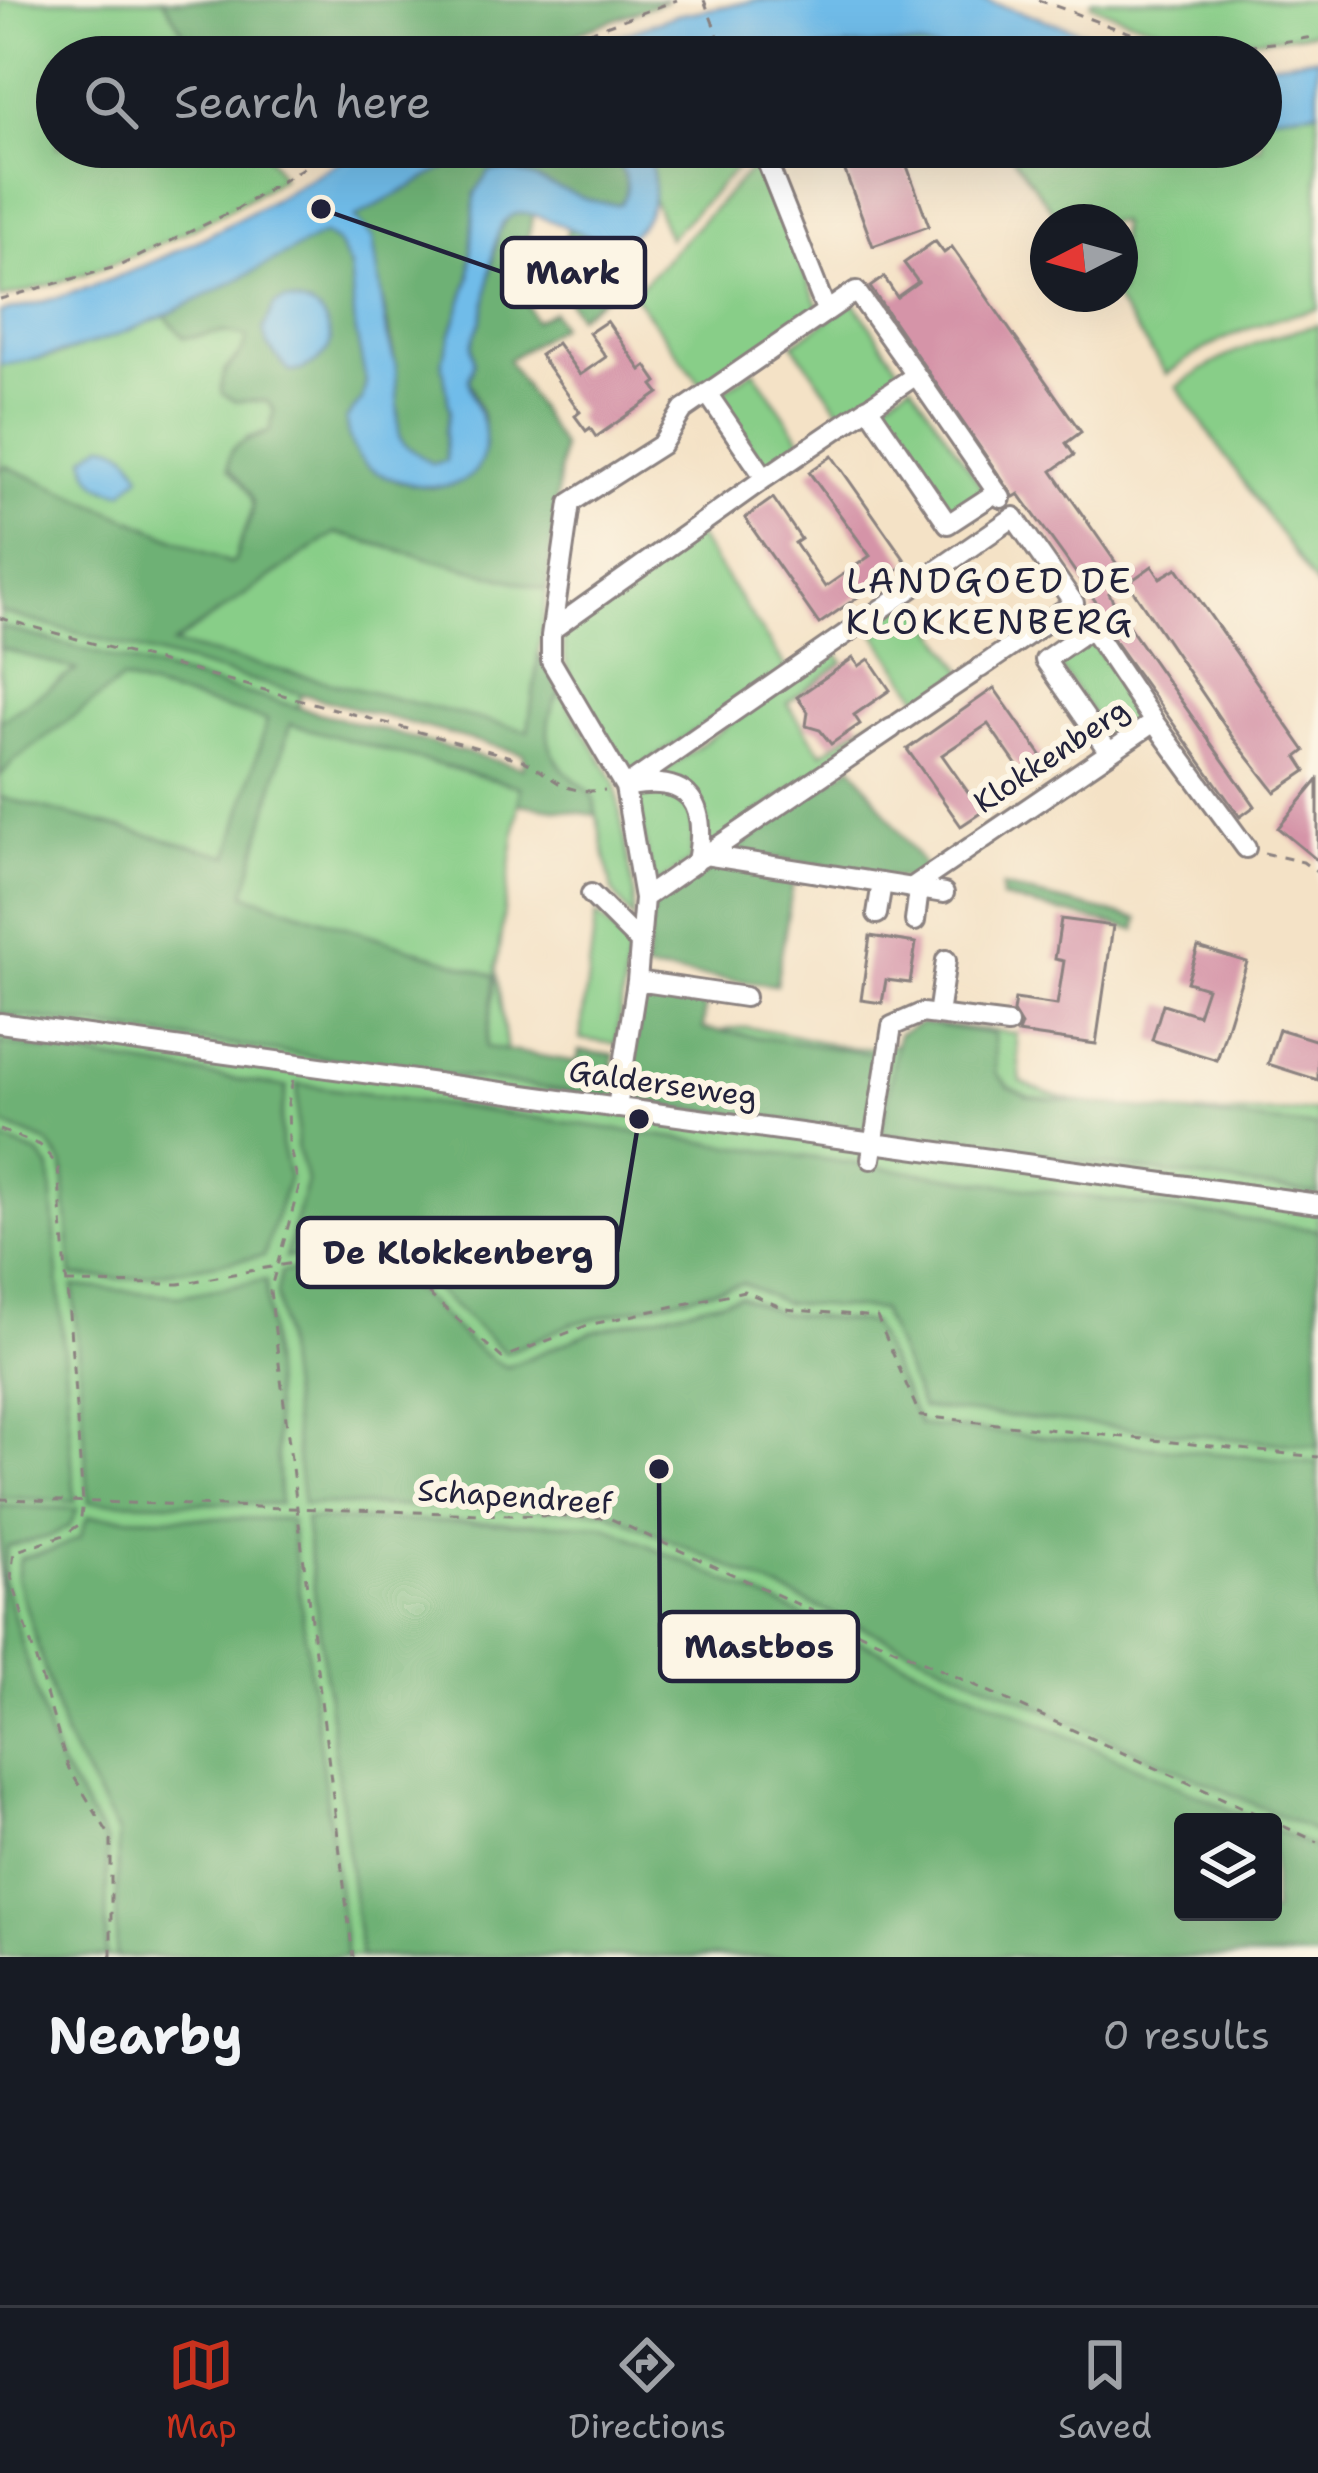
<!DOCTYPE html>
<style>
body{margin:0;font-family:"Shantell Sans",sans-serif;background:#20242c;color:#f1f3f6}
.controls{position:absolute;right:36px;bottom:36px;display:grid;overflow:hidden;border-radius:12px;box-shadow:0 12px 48px #0002}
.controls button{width:108px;height:108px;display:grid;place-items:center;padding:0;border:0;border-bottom:3px solid #363941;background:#171b24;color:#f1f3f6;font:60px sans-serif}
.compass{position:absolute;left:1030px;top:204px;width:108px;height:108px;border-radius:50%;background:#171b24;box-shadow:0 12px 48px #0002;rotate:264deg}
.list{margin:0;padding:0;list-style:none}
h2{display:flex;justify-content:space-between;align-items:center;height:156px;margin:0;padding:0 48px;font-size:51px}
h2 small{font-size:39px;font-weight:400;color:#9ea1a6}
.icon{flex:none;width:66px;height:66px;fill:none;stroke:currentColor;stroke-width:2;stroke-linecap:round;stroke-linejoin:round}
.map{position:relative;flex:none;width:1318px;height:1957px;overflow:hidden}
.search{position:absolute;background:#171b24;box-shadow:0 12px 48px #0002;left:36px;right:36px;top:36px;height:132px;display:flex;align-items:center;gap:30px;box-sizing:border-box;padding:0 42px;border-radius:66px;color:#9ea1a6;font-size:45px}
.sheet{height:348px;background:#171b24}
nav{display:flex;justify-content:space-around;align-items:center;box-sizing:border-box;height:168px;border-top:3px solid #363941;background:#171b24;font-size:33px;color:#9ea1a6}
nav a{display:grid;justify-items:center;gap:6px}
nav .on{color:#c8321e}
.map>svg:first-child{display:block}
</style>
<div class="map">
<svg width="1318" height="1957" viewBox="0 0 1318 1957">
<rect width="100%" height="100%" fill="#fcf5e5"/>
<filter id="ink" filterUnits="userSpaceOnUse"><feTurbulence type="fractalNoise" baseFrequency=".00833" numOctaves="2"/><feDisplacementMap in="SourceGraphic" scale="24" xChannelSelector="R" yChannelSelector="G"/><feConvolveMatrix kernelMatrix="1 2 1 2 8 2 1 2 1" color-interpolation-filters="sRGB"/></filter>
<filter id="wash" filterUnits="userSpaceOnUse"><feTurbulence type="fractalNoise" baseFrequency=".004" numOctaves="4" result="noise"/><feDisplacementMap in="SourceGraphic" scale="48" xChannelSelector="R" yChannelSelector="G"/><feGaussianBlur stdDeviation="2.7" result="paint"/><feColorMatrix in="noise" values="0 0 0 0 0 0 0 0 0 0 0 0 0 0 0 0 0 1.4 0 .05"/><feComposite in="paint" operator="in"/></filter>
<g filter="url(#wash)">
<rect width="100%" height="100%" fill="#f4e2c6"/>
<path fill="#88ce88" stroke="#557862" stroke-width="3" fill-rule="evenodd" d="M0 0H163L199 57H57V147H262L282 178C196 233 99 275 0 298Z
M1092 0H1318V31C1236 48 1166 38 1091 4Z
M865 45 939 48 967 57H744Z
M1318 110V309C1262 320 1213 339 1167 374L1111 294H1120V222H1061L1005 147H1261V116Z
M644 147H757L669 238 653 199 651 161Z
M757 163 819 307 703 387 633 294Z
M854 302 903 374 843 415 793 344Z
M165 316C193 354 212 321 248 338L247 346 224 371 255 402 267 401 274 410 270 431 247 438 229 469C272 509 245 511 236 559L272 576 335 533 547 590 528 732 304 677 295 725 521 787 496 969 507 1053C531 1056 629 1075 645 1071 681 1060 706 1025 747 1028 817 1032 870 1074 934 1024L1016 1033 1021 1082C1102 1122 1229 1114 1318 1111V1957H0V472L6 466 0 469V365L59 355ZM1183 1822H1273V1912H1183Z
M1318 325V588L1177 387C1220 355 1266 336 1318 325Z
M754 370 804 444 765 470 716 396Z
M911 383 986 493 953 516 877 406Z
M695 532 787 669 627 776C600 730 554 680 565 625Z
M912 595 965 673 922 702 869 625Z
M1088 635 1146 719 1112 742 1054 659Z
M834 649 843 662 787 703 822 753 877 716 884 724 704 852 707 818 656 777Z
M560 691 615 782 634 895 633 920 612 891 593 796 564 770 551 750 545 731 549 711Z
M649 788C698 802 697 815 690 862L653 887 636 792Z
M596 914 629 946 616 1044 580 1039Z"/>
<path fill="#6eb174" stroke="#486a58" stroke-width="3" d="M163 0H668L511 57H199Z
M483 147H609C618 167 637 183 621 204L475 193 470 277 442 361 450 412 445 431 447 461 431 464 405 445 399 437 396 366 370 238 353 218Z
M521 213 533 214 519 282 534 321 553 312 560 326 508 360 562 447 547 590 335 533 173 644 528 731 539 654 560 691C543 721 542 751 571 777 577 782 589 789 593 796 596 801 595 808 596 815L519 804 520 787 290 724 245 894 495 976 486 1047 577 1062 579 1051 614 1055 609 1097 0 1013V797L229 856 267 720 122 680 14 761 0 776V721L76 670 0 648V627L523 768 524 754 0 612V469L6 466 230 563 235 560C246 513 272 509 229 469 226 438 251 443 270 431L274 410 267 401H236L222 394C215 368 245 361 247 337L225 332 184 338 165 316 323 234 337 242 350 267 366 382 362 400 368 467 399 482 433 488 485 447 483 418 469 380 474 364 472 342 481 321 499 230 511 214Z
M568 228 608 241 592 267 610 293 577 316 556 279Z
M852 765 927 870 911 880 732 852Z
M720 867 794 877 776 985 645 970 653 906 682 880Z
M1002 887 1138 919 1136 930 1002 898Z
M642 986 706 997 703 1029 880 1055 867 1133 627 1100Z
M921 1023 994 1034 996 1073 1009 1087 1029 1097 1318 1127V1194L882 1134 898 1034Z
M0 1043 287 1087 281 1117V1144L289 1176 264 1256 126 1279 72 1276 63 1164 48 1143 0 1123Z
M298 1084 1318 1230V1447L922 1408 881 1310 784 1303 743 1283 571 1324 506 1353 399 1258 359 1246 285 1258 307 1181 297 1147Z
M0 1139 39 1154 50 1169 75 1502 0 1497Z
M354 1262C366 1266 381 1268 392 1274 435 1299 462 1348 507 1367L593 1331 740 1296 780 1313 871 1323 920 1425 1318 1463V1833L605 1511 303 1504 277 1293 281 1272Z
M266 1280 280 1504 89 1502 73 1286 179 1296Z
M0 1506 77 1509 70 1526 48 1537 7 1547 3 1580 51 1741 60 1764 107 1843 106 1957H0Z
M88 1517 290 1519 347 1957H116L118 1833 65 1737 17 1578 20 1558 53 1550 80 1537Z
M305 1519 603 1525 1258 1822H1183V1912H1273V1829L1318 1849V1957H361Z"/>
<path fill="#6fbce9" stroke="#486f92" stroke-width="3" d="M759 0H983L1161 57H967C893 34 820 51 746 57 684 61 621 57 559 57L677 15Z
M1318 57V110L1261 116V64Z
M364 147H483L354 218 373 238 387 335 396 366 399 437 405 445 432 464 446 461 445 431 450 412 442 361 470 277 475 193 489 172C526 162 575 206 620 204 637 184 618 166 609 147H644C654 167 658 187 650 208 618 296 522 169 499 231 488 260 491 292 481 321 478 330 473 337 472 346 472 352 475 358 474 364 473 370 468 375 469 381 470 400 483 414 485 433 489 501 417 492 376 472 357 463 346 438 346 419L362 400 366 382 355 328 350 267 337 242 324 234C220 288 118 350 0 365V312C133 286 249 215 364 147Z
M285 300C313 303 326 311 331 340 328 357 307 371 290 372L267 345 263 329 275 304Z
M103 444C125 445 131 457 141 475L123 492C100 489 89 481 85 457Z"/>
<g id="blocks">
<path fill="#d594a8" d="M836 147H900L929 226 873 246Z
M935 241 944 253 952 247 1081 432 1066 443 1074 455 1052 471 1128 580 1109 593 1118 611 1255 806 1240 817 1092 610 1098 605 1064 556 1019 494 1014 497 870 287 884 277 897 297 918 282 904 263Z
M607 321 641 370 646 366 657 382 653 385 659 393 596 437 590 428 586 431 575 416 580 412 540 355 557 343 580 375 606 357 589 333Z
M832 456 907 563 819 624 745 518 773 498 801 539 795 543 825 587 870 556 809 472Z
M1152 566 1160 578 1177 568 1305 751 1297 757 1306 771 1275 792 1233 738 1128 583Z
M853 658 859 666 869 659 890 690 854 715 860 724 831 744 820 730 806 726 808 712 797 697Z
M994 688 1048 765 1027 780 988 724 942 755 982 812 961 826 907 749Z
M1318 780V861L1278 828Z
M1061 919 1113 926 1096 1044 1018 1033 1021 1025 1013 1012 1015 999 1057 1005 1064 961 1055 959Z
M870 936 916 943 910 983 886 980 882 1003 861 1000Z
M1198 947 1247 962 1217 1060 1152 1040 1163 1004 1198 1015 1207 988 1187 982Z
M1279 1029 1318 1041V1080L1268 1064Z"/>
</g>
</g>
<g filter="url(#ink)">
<use href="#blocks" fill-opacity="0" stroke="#8b8280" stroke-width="3"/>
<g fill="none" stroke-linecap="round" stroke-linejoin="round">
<defs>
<path id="minor" d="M761 147 826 310
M916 375 1001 498
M868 407 948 524 997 492
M920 582 1014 517 1074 603 980 668
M1087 622 1154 722
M1091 628 1045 660 1109 752
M553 629 765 478
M899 723 973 673
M630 786C691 775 708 805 697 861L644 898
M625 787 913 587
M705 855 944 893
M701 858 892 728
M911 888 1154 722 1246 848
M591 894 640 943
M877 914 882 883
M915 921 919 889
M637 981 745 997
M938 1015 946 960
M0 1023 1318 1204
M617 1108 637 981 644 898 625 787 551 661V636L570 503 661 445 683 410 856 291 916 375 765 478 707 393
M871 1159 892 1026 922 1013 1008 1024"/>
</defs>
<use href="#minor" stroke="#8b8280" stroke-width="24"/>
<path stroke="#8b8280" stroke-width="3" stroke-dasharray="9 9" stroke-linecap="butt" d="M704 0 726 57
M1038 0C1072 11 1104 26 1138 35 1197 52 1258 47 1318 36
M521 57 677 0
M0 299 119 266 237 209 337 147
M0 618 522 760C558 778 559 795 605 790
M1264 853 1303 862 1318 873
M293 1080 288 1103 289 1145 299 1187 270 1291 353 1957
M0 1130 40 1145 58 1166 83 1502 80 1524 64 1535 14 1552 11 1577 68 1767 111 1838V1957
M66 1283 179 1284 358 1251 400 1269 502 1358 588 1325 744 1291 785 1309 877 1317 920 1416 1318 1457
M0 1499 609 1518 1318 1842"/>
<use href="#minor" stroke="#fff" stroke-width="18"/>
</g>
</g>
<g text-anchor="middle" stroke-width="12" stroke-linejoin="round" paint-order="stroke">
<g font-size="30" fill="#22223b" stroke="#fcf5e5">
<text transform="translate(1051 756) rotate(-34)" y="10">Klokkenberg</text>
<text transform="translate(663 1084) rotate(8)" y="10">Galderseweg</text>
<text transform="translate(515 1497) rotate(4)" y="10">Schapendreef</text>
</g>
<g font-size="36" letter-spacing="3" fill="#22223b" stroke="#fcf5e5">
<text x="990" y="593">LANDGOED DE<tspan x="990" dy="41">KLOKKENBERG</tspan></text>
</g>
</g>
<path fill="none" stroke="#22223b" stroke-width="4.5" d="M321 209L502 272M639 1119L617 1252M659 1469L660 1647"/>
<g fill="#22223b" stroke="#fcf5e5" stroke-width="4.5">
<circle cx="321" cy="209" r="12"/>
<circle cx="639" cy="1119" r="12"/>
<circle cx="659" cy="1469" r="12"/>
</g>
<g fill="#fcf5e5" stroke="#22223b" stroke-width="4.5">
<rect x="502" y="238" width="143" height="69" rx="12"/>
<rect x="298" y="1218" width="319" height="69" rx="12"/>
<rect x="660" y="1612" width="198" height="69" rx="12"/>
</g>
<g font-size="33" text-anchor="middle" font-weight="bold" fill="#22223b">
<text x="573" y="284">Mark</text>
<text x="458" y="1264">De Klokkenberg</text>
<text x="759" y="1658">Mastbos</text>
</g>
</svg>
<div class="controls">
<button><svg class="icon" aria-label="layers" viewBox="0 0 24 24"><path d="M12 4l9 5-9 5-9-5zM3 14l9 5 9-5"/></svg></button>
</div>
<svg class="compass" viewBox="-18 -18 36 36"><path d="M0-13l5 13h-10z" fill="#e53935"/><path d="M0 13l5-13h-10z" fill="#9ea1a6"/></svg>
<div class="search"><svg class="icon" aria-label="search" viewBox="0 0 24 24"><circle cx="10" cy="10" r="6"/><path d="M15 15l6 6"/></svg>Search here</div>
</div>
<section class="sheet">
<h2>Nearby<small>0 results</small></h2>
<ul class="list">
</ul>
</section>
<nav>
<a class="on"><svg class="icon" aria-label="map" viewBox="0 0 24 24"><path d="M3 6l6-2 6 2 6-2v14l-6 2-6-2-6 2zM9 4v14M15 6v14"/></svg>Map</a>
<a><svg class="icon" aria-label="directions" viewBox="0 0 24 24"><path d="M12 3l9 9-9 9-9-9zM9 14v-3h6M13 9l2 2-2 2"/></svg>Directions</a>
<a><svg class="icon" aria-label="saved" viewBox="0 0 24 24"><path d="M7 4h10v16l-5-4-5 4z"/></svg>Saved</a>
</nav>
